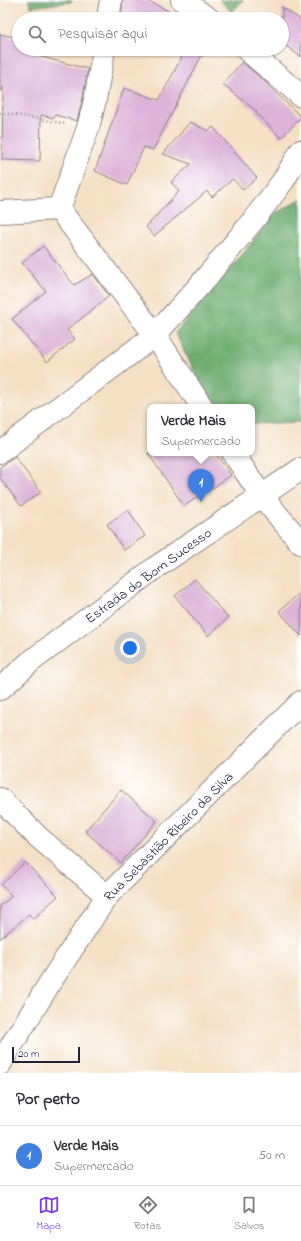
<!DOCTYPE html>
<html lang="pt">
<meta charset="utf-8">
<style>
body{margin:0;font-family:"Indie Flower",sans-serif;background:#f2f2f3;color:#2b2b33}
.scale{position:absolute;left:12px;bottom:10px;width:68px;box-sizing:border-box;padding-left:4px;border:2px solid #22223b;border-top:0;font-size:11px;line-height:14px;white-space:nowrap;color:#22223b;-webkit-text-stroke:3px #fff;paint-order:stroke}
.you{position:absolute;left:130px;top:648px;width:14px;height:14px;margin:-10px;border:3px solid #fff;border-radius:50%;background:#1a73e8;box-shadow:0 0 0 6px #1a73e833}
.badge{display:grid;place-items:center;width:26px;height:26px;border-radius:50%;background:#7c3aed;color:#fff;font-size:13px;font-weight:700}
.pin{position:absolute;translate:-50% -33px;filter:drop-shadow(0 1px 2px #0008)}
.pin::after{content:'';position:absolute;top:21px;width:14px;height:12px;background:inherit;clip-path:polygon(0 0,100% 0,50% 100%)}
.popup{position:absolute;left:147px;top:404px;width:108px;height:52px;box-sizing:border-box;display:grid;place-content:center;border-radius:8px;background:#fff;filter:drop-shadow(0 1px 3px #0005);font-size:13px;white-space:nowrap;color:#7c7c81}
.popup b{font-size:15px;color:#2b2b33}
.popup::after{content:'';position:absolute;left:50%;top:100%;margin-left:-8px;border:8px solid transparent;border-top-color:#fff}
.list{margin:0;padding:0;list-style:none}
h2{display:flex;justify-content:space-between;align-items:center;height:52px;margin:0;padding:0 16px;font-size:17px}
h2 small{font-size:13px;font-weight:400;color:#7c7c81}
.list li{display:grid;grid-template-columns:26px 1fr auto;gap:12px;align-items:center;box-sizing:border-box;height:60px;padding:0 16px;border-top:1px solid #e1e1e2}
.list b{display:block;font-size:15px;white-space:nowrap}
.list p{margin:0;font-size:13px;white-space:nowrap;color:#7c7c81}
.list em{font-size:13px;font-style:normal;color:#7c7c81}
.icon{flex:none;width:22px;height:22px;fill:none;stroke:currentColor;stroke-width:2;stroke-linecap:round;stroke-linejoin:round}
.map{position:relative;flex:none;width:301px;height:1073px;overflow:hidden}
.search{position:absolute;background:#fff;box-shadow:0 1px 3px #0004;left:12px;right:12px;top:12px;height:44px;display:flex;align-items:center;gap:10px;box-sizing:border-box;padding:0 14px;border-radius:22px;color:#7c7c81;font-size:15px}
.sheet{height:112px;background:#fff}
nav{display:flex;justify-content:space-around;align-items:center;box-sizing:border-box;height:56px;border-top:1px solid #e1e1e2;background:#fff;font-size:11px;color:#7c7c81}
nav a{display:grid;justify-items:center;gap:2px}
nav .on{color:#7c3aed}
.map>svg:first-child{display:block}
</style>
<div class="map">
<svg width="301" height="1073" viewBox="0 0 301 1073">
<rect width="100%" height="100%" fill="#fff"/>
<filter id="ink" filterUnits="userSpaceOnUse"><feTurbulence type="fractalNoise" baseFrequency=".025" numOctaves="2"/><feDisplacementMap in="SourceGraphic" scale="8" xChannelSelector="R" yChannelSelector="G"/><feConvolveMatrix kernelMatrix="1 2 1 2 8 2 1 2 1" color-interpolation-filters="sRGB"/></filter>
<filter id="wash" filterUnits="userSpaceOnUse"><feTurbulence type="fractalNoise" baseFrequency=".012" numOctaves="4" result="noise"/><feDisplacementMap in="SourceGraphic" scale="16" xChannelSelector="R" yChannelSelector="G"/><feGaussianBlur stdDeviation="0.9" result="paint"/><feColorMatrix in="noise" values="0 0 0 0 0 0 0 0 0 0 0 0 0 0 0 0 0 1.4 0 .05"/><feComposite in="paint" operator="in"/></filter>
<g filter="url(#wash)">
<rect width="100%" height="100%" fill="#f5e0c4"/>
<path fill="#6dac6e" stroke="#486754" d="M28 0H72L71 2 31 7Z
M219 0H243L232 12Z
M301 199V422L252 424V407H217L199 380 175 333 242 255 274 214Z"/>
<g id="blocks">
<path fill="#dbb2d9" d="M123 0H146L185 19H121Z
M282 7 301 20V57L282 43Z
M0 34 19 38V49H39L38 56 88 69 83 97 77 121 55 115 54 118 41 115 40 161 2 160 3 87 0 91Z
M186 49H205L153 150 144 147 127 185 95 171 124 88 159 100Z
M242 62 262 79 301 117 281 138 256 113 257 112 223 84Z
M190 122 208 131 213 127 257 178 243 190 233 179 212 197 207 191 154 236 146 227 179 191 171 182 191 164 163 154Z
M43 246 74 285 93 274 109 296 67 330 75 339 47 362 12 319 46 291 22 263Z
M148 453H215L231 475 210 490 209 489 184 506Z
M15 457 41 492 21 506 0 478V467Z
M128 510 145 536 124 550 107 524Z
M195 579 228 618 208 636 175 596Z
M301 592V636L279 611Z
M121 790 157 821 121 863 85 831Z
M25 862 58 896 33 919 29 914 0 939V906L12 896 1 885Z"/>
</g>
</g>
<g filter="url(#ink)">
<use href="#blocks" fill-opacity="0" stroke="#8c8180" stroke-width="1"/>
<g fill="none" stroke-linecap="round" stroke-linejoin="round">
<defs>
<path id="minor" d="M182 0 209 19
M108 19 111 0
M246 49 301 96
M59 209 155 335 202 407
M59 209 88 128 95 100 104 49
M0 212 59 209
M0 452 155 335 200 285 252 222 283 181 301 151
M233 453 261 495 301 543
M0 799 38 837 107 896
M0 1064 51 981 107 896 301 702"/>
<path id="tertiary" d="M0 689 30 662 155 568 301 469"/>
</defs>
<use href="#minor" stroke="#8c8180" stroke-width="24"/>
<use href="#tertiary" stroke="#8c8180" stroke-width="24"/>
<path stroke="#8c8180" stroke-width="2.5" stroke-dasharray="1 3" stroke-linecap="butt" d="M0 113 23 116 67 124"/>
<use href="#minor" stroke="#fff" stroke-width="22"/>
<use href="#tertiary" stroke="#fff" stroke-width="22"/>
</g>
</g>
<g text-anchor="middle" stroke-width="3" stroke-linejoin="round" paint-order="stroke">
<g font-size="14" fill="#22223b" stroke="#fff">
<text transform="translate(148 575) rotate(-36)" y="5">Estrada do Bom Sucesso</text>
<text transform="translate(168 836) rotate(-45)" y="5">Rua Sebastião Ribeiro da Silva</text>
</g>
</g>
</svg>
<div class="scale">20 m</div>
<div class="you"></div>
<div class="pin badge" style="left:201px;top:502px;background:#3f7fe0">1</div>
<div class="popup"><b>Verde Mais</b>Supermercado</div>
<div class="search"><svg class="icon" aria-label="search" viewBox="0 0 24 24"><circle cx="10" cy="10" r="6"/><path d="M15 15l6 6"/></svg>Pesquisar aqui</div>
</div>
<section class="sheet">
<h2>Por perto<small></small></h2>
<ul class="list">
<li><span class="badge" style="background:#3f7fe0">1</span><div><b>Verde Mais</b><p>Supermercado</p></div><em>50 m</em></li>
</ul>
</section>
<nav>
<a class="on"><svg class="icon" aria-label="map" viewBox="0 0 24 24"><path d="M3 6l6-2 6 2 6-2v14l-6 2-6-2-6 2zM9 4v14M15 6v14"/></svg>Mapa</a>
<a><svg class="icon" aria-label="directions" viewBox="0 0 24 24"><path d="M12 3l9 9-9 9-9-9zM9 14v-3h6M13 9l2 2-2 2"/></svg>Rotas</a>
<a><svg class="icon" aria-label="saved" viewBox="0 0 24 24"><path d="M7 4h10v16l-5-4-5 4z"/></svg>Salvos</a>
</nav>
